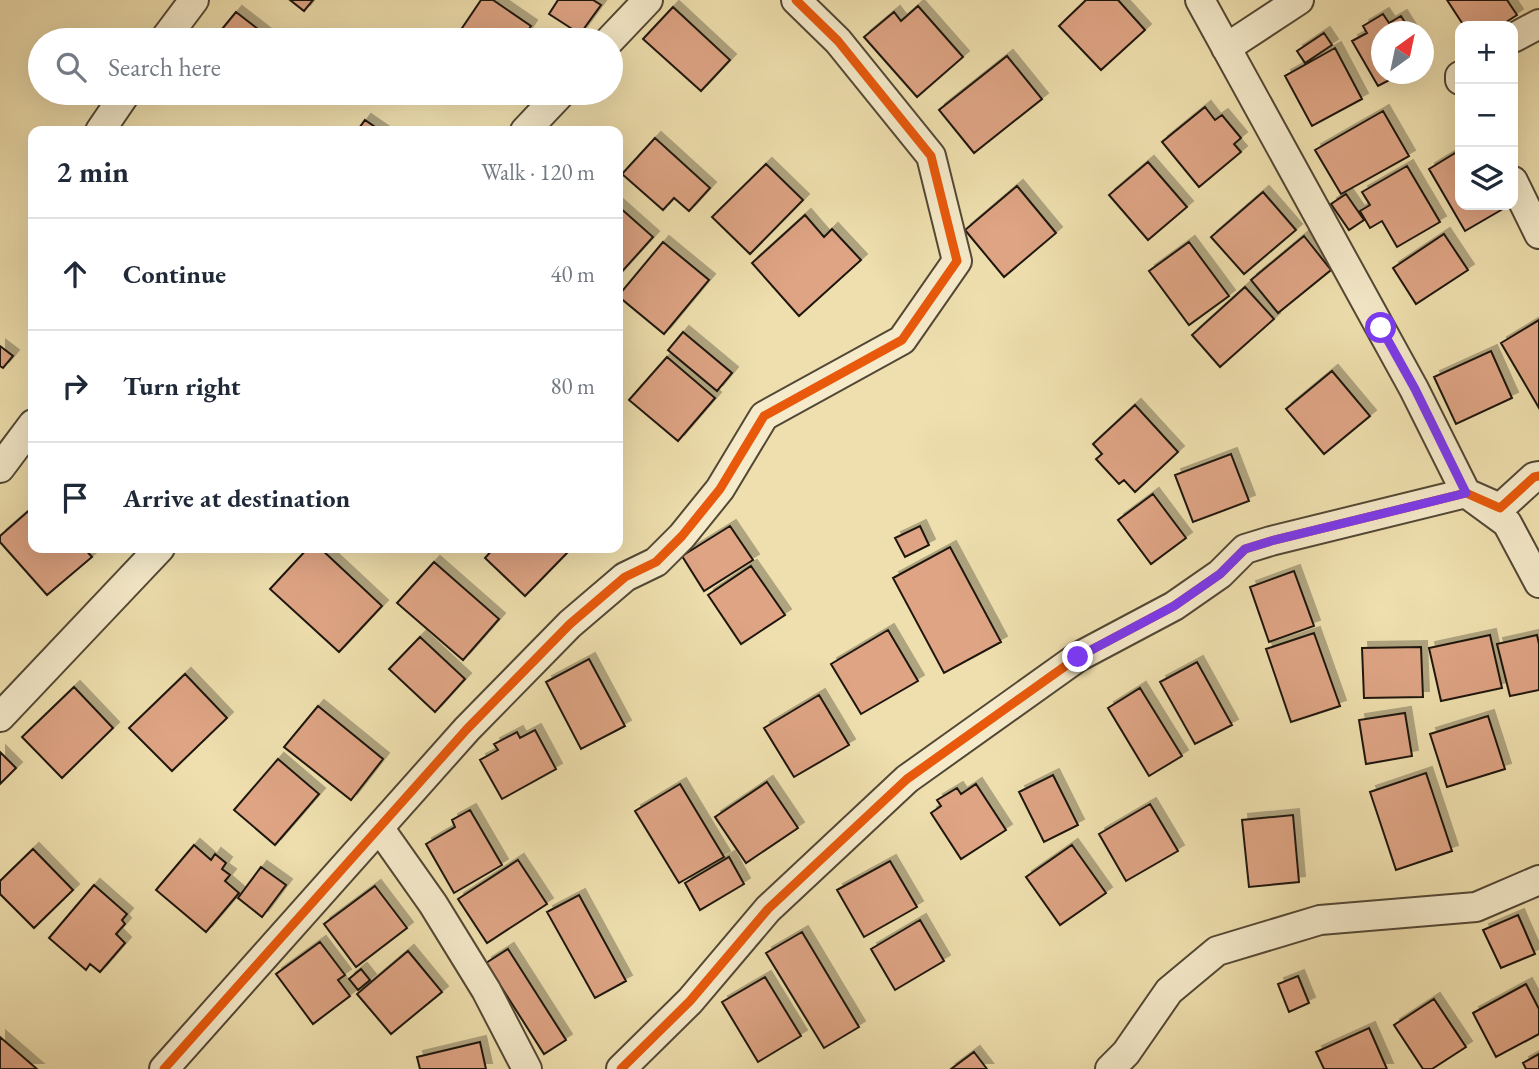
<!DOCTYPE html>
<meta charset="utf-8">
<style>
body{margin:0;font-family:"EB Garamond",serif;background:#f6f6f7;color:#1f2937}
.controls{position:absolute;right:21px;top:21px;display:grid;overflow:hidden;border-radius:14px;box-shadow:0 7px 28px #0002}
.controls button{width:63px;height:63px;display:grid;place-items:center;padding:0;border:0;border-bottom:2px solid #e0e1e3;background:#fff;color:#1f2937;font:35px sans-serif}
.compass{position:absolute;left:1371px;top:21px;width:63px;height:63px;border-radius:50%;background:#fff;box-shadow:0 7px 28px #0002;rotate:33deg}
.stop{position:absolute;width:21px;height:21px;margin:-16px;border:5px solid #7c3aed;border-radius:50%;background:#fff}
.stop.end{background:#7c3aed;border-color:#fff;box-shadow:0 2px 7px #0008}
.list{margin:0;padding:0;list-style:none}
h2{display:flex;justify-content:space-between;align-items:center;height:91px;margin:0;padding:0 28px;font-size:30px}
h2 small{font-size:23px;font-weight:400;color:#747a83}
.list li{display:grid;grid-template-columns:46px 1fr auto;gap:21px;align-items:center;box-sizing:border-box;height:112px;padding:0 28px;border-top:2px solid #e0e1e3}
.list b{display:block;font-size:26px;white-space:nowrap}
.list em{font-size:23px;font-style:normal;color:#747a83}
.icon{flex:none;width:38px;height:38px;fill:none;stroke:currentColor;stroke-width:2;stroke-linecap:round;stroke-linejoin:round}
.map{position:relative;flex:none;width:1539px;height:1069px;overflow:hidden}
.search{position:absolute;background:#fff;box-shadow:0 7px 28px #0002;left:28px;top:28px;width:595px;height:77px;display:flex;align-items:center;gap:18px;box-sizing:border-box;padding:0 24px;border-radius:38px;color:#747a83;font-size:26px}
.panel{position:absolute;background:#fff;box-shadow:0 7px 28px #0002;left:28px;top:126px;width:595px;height:427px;border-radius:14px}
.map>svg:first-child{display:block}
</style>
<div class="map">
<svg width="1539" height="1069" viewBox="0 0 1539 1069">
<defs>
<filter id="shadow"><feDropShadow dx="6" dy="-6" stdDeviation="0" flood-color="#0004"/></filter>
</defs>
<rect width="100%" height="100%" fill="#efdfae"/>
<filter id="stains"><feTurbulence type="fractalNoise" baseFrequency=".00286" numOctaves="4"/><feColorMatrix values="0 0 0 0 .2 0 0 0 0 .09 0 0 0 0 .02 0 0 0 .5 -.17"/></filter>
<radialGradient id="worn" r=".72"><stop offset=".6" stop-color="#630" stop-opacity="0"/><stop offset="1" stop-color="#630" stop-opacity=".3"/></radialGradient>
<path fill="#dea484" stroke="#1f160d" stroke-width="2" filter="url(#shadow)" d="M290 0H313L304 11Z
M481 0H493L531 26 522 40H454Z
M558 0H593L601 5 580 34 549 14Z
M1086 0H1118L1145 30 1101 70 1059 26Z
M1447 0H1507L1517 15 1500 26H1464Z
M918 6 963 57 917 97 864 37 894 12 901 21Z
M673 7 730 60 701 91 643 39Z
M236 12 272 40H213Z
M1383 14 1389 23 1401 16 1411 32H1382V74H1401L1378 86 1352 41 1367 33 1363 26Z
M1324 33 1332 45 1305 63 1297 51Z
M1335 48 1362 99 1312 126 1285 76Z
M1007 56 1042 99 974 153 939 110Z
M1205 107 1215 120 1222 115 1241 138 1234 144 1241 152 1199 187 1162 142Z
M1383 111 1409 156 1341 194 1315 150Z
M365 120 381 131H357Z
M655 138 710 188 689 211 674 198 663 210 622 174Z
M1460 150V205L1508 206 1465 231 1429 169Z
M1148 162 1187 207 1148 240 1109 195Z
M766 164 803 200 750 254 712 217Z
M1407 166 1440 222 1397 247 1382 221 1370 228 1360 211 1370 205 1362 192Z
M1017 186 1056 233 1004 277 965 230Z
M1263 192 1296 230 1244 274 1211 237Z
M1346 194 1364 220 1349 230 1331 204Z
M618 206 653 237 618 276Z
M805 215 824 237 832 229 861 260 799 316 752 263Z
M1444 234 1468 270 1416 304 1393 268Z
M1304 236 1331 270 1278 313 1251 280Z
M663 242 709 280 664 334 618 296Z
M1189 242 1229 296 1189 325 1149 271Z
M1245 287 1274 319 1220 367 1192 335Z
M1539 320V408L1501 343Z
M683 332 732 373 717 391 668 350Z
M0 346 13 356 3 368 0 366Z
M1491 351 1512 398 1456 424 1434 377Z
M667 357 715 398 678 441 629 400Z
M1332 371 1370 416 1324 454 1286 409Z
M1135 405 1178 452 1135 492 1124 480 1119 484 1096 459 1102 454 1093 444Z
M1231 454 1249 501 1193 522 1175 475Z
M1153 494 1186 538 1151 564 1118 520Z
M33 507V548H84L92 557 47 595 0 542V536Z
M730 526 753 560 704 591 682 556Z
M920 526 929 545 905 557 895 538Z
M950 547 1001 642 944 673 893 578Z
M308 548H320L382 606 339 652 270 589Z
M494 548H562L567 553 525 596 485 558Z
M434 562 499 619 463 660 397 603Z
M751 566 785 615 741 644 708 595Z
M1294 571 1314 626 1269 642 1250 587Z
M888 630 918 681 861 714 831 664Z
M1314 633 1340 706 1291 722 1266 649Z
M1490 635 1502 688 1441 701 1429 648Z
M1537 635 1539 644V690L1510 696 1497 644Z
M420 637 465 679 435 712 389 669Z
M1421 647 1423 697 1364 698 1362 648Z
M589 659 625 726 581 749 546 682Z
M1197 662 1232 725 1195 744 1160 682Z
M185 674 227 718 172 771 129 728Z
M74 687 113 728 62 778 22 737Z
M1140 688 1182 756 1149 776 1108 708Z
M819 695 849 745 794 777 764 728Z
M318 706 383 759 351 800 284 747Z
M1405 713 1412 756 1366 764 1359 720Z
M1488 716 1505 769 1447 787 1430 734Z
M535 730 556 769 502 799 480 760 498 750 494 744 517 732 520 738Z
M0 752 16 768 0 784Z
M278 759 319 794 275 845 234 810Z
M1426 773 1452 851 1396 870 1370 792Z
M1053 775 1078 825 1044 842 1019 792Z
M767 782 798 828 746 863 715 817Z
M680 784 724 857 679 883 635 811Z
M976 784 1006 830 961 859 931 813 941 806 937 800 957 788 961 794Z
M1150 804 1178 851 1126 881 1099 834Z
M470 810 502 865 454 893 426 844 455 827 452 820Z
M1293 815 1299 882 1249 887 1242 820Z
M194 845 211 860 215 854 226 863 222 869 230 875 225 881 239 893 206 932 156 890Z
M1072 845 1106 893 1060 925 1026 877Z
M33 849 73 890 34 928 0 894V881Z
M729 857 744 884 700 910 685 883Z
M518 860 547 904 487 943 458 899Z
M890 861 917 907 864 937 837 890Z
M261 867 286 885 262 917 238 898Z
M94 885 127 914 122 920 125 924 116 934 125 943 100 972 90 964 86 970 49 938Z
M375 886 407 928 356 967 324 924Z
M579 895 626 981 595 998 547 912Z
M1518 915 1535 954 1501 968 1483 930Z
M920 920 944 961 895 990 871 949Z
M802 932 859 1027 824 1048 766 953Z
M320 942 345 975 338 980 350 996 313 1024 276 974Z
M508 949 566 1040 544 1054 486 963Z
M408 951 442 992 391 1034 357 994Z
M361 969 370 980 358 990 349 979Z
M1298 976 1309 1003 1289 1012 1278 984Z
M765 977 801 1036 758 1062 722 1002Z
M1526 984 1539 1009V1034L1496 1057 1473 1013Z
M1434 999 1466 1047 1432 1069H1423L1394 1025Z
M1369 1028 1387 1069H1324L1316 1052Z
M0 1037 37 1069H0Z
M480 1042 486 1069H420L417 1057Z
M974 1052 987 1069H951Z
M1539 1054V1069H1526L1523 1063Z"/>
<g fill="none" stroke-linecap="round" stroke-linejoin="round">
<defs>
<path id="minor" d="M1200 0 1414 389 1466 493 1507 523 1539 583
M1513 38 1539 24
M164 40 194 0
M610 40 648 0
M1226 48 1299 0
M1460 76V80
M100 131 126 93
M525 131 561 93
M1513 181 1539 234
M0 468 33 424
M0 717 160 548
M380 829 433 904 486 990 527 1069
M164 1069 467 729 570 624 625 577 656 562 682 536 720 489 764 416 902 340 957 261 931 156 838 41 796 0
M621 1069 690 1001 768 909 907 779 1078 657 1174 606 1220 574 1245 549 1271 541 1466 493 1500 508 1534 477 1539 476
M1110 1069 1126 1053 1169 991 1217 951 1320 920 1476 907 1539 880"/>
</defs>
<use href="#minor" stroke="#534835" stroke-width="32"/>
<use href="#minor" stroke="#f5eaca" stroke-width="28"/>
<defs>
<path id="cycleway" d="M164 1069 467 729 570 624 625 577 656 562 682 536 720 489 764 416 902 340 957 261 931 156 838 41 796 0
M621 1069 690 1001 768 909 907 779 1078 657 1174 606 1220 574 1245 549 1271 541 1466 493 1500 508 1534 477 1539 476"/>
</defs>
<use href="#cycleway" stroke="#f5eaca" stroke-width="13"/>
<use href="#cycleway" stroke="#e8590c" stroke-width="9"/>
</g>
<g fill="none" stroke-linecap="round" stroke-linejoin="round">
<path stroke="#7c3aed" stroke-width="9" d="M1078 657 1174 606 1220 574 1245 549 1271 541 1466 493 1415 389 1381 328"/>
</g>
<rect width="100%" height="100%" filter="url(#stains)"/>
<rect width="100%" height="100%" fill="url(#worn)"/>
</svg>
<div class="controls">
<button>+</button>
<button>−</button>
<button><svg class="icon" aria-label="layers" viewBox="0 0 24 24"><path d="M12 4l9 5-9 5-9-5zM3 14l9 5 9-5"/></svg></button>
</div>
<svg class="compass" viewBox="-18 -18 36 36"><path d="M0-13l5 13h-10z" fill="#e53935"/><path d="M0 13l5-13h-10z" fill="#747a83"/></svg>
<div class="stop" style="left:1381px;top:328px"></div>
<div class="stop end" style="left:1078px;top:657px"></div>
<div class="search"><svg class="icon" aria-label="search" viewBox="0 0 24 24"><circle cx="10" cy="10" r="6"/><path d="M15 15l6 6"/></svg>Search here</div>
<section class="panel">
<h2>2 min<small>Walk · 120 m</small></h2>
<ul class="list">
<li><svg class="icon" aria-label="ahead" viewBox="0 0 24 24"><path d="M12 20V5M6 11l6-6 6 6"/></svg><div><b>Continue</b></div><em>40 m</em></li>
<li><svg class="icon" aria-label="right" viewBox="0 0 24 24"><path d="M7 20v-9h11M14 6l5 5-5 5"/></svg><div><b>Turn right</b></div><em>80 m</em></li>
<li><svg class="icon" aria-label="arrive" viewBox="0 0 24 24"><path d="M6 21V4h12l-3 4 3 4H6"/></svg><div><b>Arrive at destination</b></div></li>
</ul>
</section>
</div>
